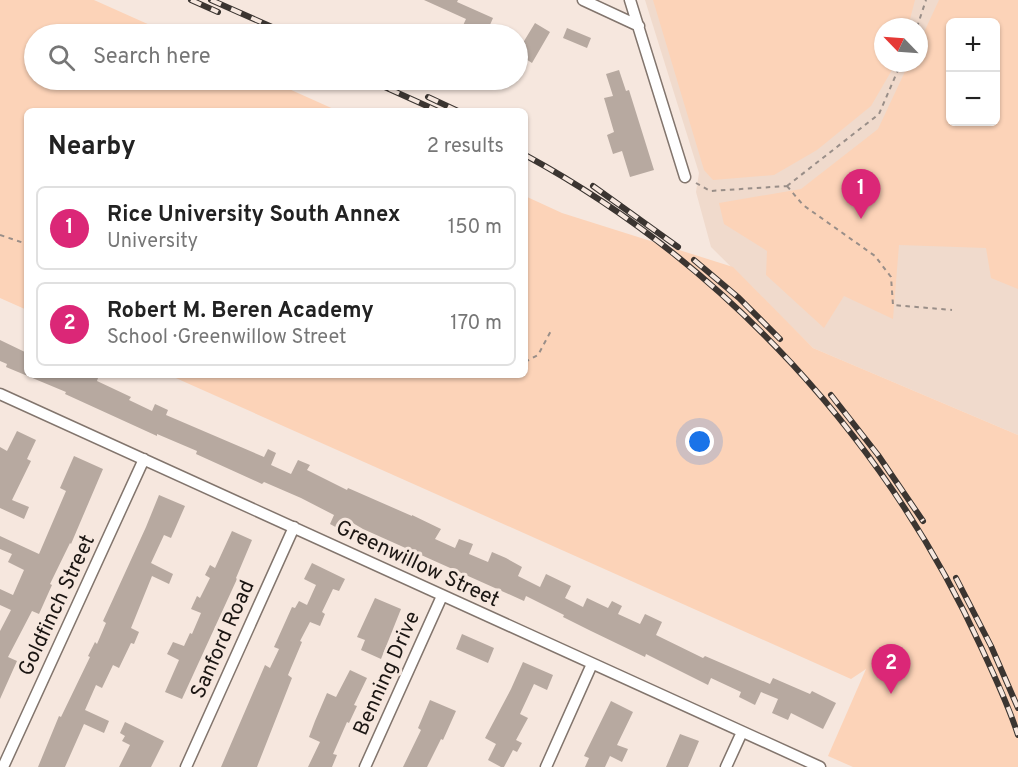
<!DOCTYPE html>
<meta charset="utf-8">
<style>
body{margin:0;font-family:Overpass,sans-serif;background:#f6f6f6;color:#222}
.controls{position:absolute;right:18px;top:18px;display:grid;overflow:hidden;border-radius:9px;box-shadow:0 2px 4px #0004}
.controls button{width:54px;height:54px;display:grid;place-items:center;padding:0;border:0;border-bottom:2px solid #e0e0e0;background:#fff;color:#222;font:30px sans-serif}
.compass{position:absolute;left:874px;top:18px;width:54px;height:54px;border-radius:50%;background:#fff;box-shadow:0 2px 4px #0004;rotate:295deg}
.you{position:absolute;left:700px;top:442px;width:21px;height:21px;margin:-15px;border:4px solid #fff;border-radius:50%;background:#1a73e8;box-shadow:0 0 0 9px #1a73e833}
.badge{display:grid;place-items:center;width:39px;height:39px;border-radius:50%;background:#db2777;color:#fff;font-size:20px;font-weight:700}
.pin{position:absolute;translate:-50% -50px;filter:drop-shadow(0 2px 3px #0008)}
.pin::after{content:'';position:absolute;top:32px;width:21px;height:18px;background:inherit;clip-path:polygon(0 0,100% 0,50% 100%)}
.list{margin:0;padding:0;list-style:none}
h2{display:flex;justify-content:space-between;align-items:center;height:78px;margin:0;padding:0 24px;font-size:26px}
h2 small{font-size:20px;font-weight:400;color:#767676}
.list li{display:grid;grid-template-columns:39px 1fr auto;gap:18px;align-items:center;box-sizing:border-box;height:84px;margin:0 12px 12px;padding:0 12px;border:2px solid #e0e0e0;border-radius:9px}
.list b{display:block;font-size:22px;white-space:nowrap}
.list p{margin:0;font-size:20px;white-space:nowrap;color:#767676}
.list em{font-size:20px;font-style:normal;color:#767676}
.icon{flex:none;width:33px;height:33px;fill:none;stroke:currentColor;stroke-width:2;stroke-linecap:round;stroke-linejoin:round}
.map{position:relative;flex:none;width:1018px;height:767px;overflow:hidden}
.search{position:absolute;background:#fff;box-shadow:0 2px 4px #0004;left:24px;top:24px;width:504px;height:66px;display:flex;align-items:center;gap:15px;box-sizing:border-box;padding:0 21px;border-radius:33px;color:#767676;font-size:22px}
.panel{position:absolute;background:#fff;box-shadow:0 2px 4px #0004;left:24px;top:108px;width:504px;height:270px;border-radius:9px}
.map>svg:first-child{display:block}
</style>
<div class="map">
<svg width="1018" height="767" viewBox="0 0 1018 767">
<rect width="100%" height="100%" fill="#f6e7de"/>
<path fill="#f0dacc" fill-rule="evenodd" d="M645 0H1018V435L813 348 711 247 696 192 699 173ZM950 22H996V122H950ZM883 27H919V63H883Z"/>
<path fill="#fcd3b8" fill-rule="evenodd" d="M0 0H94L170 34H34V80H269L338 111H27V310L0 298Z
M653 0H915L908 27H883V63H896L871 106 817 150 774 175 713 180 704 170Z
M939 0H1018V289L991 278 986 248 899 245 893 319 844 296 824 328 766 275 767 251 724 224 719 203 801 189 878 129 909 63H919V43ZM950 22H996V122H950Z
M525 196 562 213 733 267 813 348 1018 435V767H853L828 756 866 669 851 679 169 375H525Z"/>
<path fill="#b7a9a0" d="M424 0H458L457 2 493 18 486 34H459L466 19Z
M535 23 550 32 532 63 518 54V51Z
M567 28 591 38 587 48 563 38Z
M619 70 626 91 629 90 654 170 630 177 622 151 613 154 607 135 614 132 604 98 613 96 606 74Z
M0 340 27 353V375H99L97 381 131 397 129 400 152 411 155 404 168 410 166 415 264 457 268 449 276 453 271 465 291 474 298 460 310 465 307 470 347 490 348 488 412 516V515L441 529 435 539 455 548 459 539 473 544 469 554 488 562 492 552 506 558 522 567 518 576 540 587 546 574 571 586 565 598 583 607 587 598 608 608 612 601 622 606 618 614 640 624 645 614 662 622 656 635 703 658 705 656 770 684 773 678 810 694 812 691 836 703 823 729 791 713 788 720 772 713 778 699 761 692 755 705 739 697 741 692 711 678 708 685 646 654 645 657 591 631 563 617 564 615 526 596 524 601 363 529 346 519 341 530 330 524 334 515 301 498 264 482 262 484 196 454 197 451 157 434V436L65 394 66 392 6 367 7 364 0 361Z
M17 431 36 440 27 459 31 461 12 500 29 507 24 519 0 508V447L7 451Z
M74 456 103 469 71 544 70 543 50 584 52 585 39 614 32 611 8 657 17 661 0 699V631L11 610 0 605V589L13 595 24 570 8 562 12 554 0 549V536L39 554 66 491 60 488Z
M159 495 185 506 171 538 164 535 151 563 173 574 169 584 152 576 131 628 139 632 134 644 131 643 119 668 113 665 102 688 96 685 85 710 109 721 104 733 84 724 65 767H38L59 716 61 717 90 657 88 656 95 642 97 644 106 623 103 621 146 527Z
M232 531 252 540 236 578 237 579 182 699 165 692 179 660 167 654 173 642 184 646 190 633 192 634 201 613 191 609 197 596 200 598 210 578 205 575 210 565 215 568Z
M312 563 345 579 339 591 333 589 322 612 325 614 320 626 310 622 300 641 302 642 288 675 292 678 257 767H221L265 665 270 668 279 649 274 647 292 607 295 608 299 601 307 605 316 585 304 579Z
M375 598 401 609 381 659 361 650 365 640 357 637Z
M462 634 494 648 488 663 456 649Z
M523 662 553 675 547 690 534 684 520 714 528 718 516 740 522 743 517 752 513 750 504 767H501L488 760 496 744 485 738 511 689Z
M350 670 367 678 354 705 357 706 349 723 347 722 333 754 337 755 332 767H308L320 742 309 737 315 721 327 693 336 697Z
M430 700 456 711 443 740 441 739 427 767H403L421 730 418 728Z
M611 701 633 712 617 745 628 749 622 762 610 756 605 767H585L589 758 584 756Z
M125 722 164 741 151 767H119L130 745 122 741 125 736 120 733Z
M680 734 699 741 688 767H666Z"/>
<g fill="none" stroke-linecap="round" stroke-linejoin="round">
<defs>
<path id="street" d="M583 0 639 26
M630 0 685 177
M0 394 820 767
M3 767 144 459
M186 767 294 527
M365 767 442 596
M546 767 592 664
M726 767 742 732"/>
</defs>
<use href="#street" stroke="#82756d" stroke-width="13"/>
<path stroke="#998e88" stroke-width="2" stroke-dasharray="4.5 4.5" stroke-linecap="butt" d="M917 27 926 0
M696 183 710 191 787 186
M787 186 803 205 875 256 891 277 893 305 952 310
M787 186 879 114 901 63
M0 235 27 244
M525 362 538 355 552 329"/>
<use href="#street" stroke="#fff" stroke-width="10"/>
<defs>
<path id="rail" d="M191 0 218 12
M211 0 288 34
M369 80 438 111
M428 97 458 111
M525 155C724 263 887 441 981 647 994 675 1008 704 1018 735
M593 186 678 247
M694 260 739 298 780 339
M831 395 878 455 923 521
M956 578 991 646 1018 708"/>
</defs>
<use href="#rail" stroke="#3b3531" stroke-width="6"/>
<use href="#rail" stroke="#f6e7de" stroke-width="4" stroke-dasharray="11" stroke-linecap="butt"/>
</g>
<g text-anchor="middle" stroke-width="6" stroke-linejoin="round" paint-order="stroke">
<g font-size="21" fill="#1b1613" stroke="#f6e7de">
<text transform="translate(418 563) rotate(25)" y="7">Greenwillow Street</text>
<text transform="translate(56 605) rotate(-65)" y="7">Goldfinch Street</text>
<text transform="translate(222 639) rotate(-66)" y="7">Sanford Road</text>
<text transform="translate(386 673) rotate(-66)" y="7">Benning Drive</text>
</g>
</g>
</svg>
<div class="controls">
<button>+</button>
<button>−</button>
</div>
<svg class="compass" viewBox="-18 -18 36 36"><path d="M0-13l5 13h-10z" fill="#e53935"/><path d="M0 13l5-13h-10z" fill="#767676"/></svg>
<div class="you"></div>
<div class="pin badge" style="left:861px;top:219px">1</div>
<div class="pin badge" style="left:891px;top:694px">2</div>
<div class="search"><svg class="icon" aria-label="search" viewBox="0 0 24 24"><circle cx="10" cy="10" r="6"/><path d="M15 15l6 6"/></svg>Search here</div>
<section class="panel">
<h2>Nearby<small>2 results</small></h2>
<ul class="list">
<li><span class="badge">1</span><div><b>Rice University South Annex</b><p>University</p></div><em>150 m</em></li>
<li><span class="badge">2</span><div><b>Robert M. Beren Academy</b><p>School · Greenwillow Street</p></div><em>170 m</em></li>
</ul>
</section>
</div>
